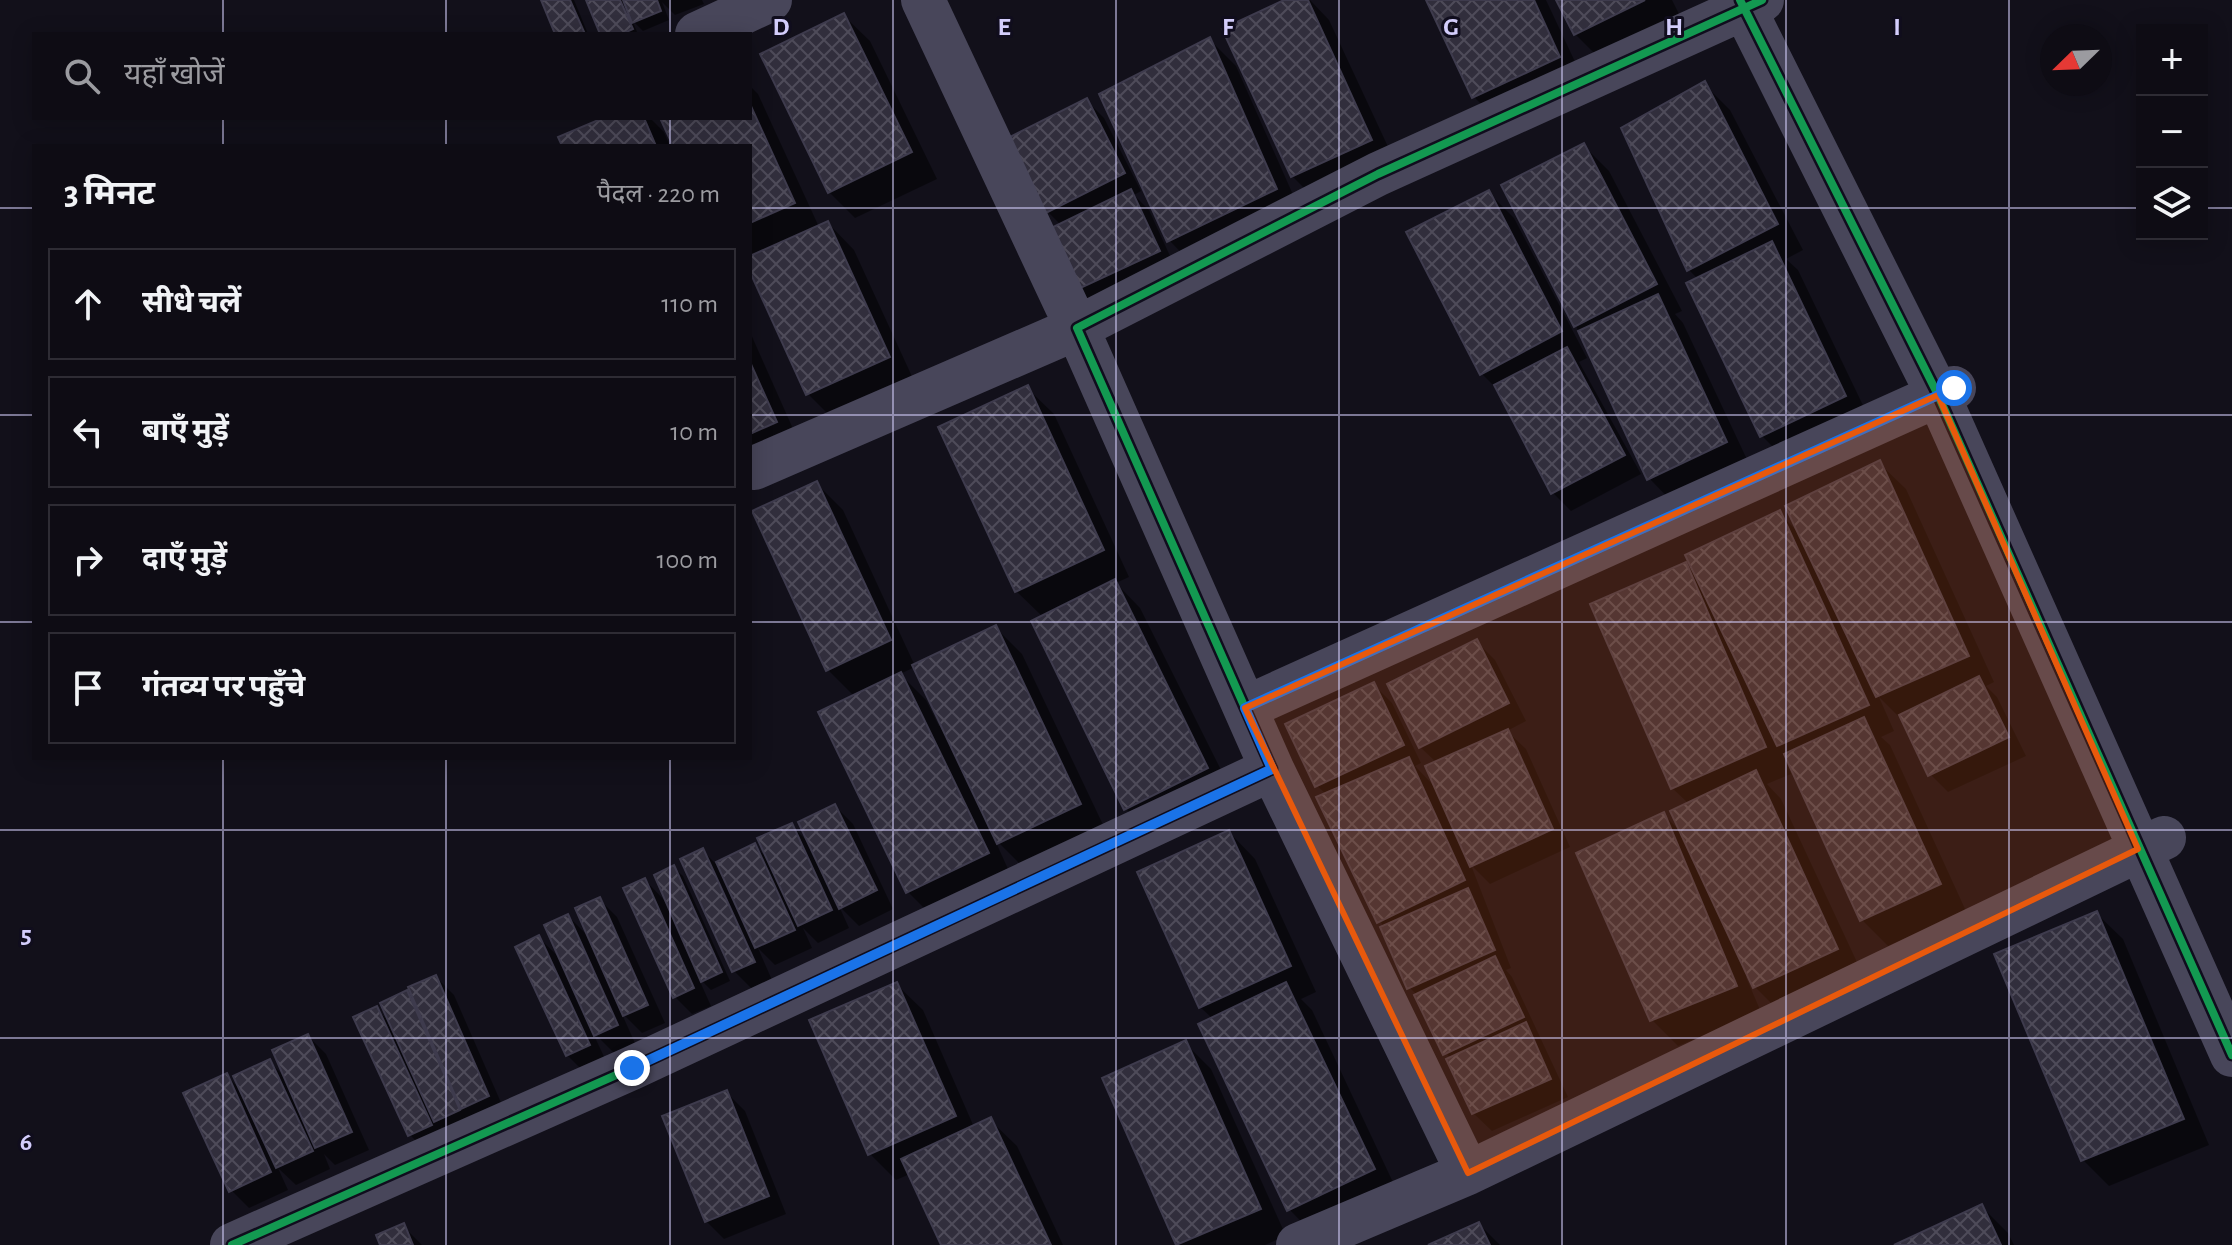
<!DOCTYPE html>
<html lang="hi">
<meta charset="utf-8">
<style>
body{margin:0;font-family:"Alegreya Sans","Noto Sans Devanagari",sans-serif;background:#1c1a22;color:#f1f3f6}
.controls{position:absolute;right:24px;top:24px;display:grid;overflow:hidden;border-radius:0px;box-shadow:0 4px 20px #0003}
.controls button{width:72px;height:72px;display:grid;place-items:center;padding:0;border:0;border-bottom:2px solid #2e2c34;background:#0e0c14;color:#f1f3f6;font:40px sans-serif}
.compass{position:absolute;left:2040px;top:24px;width:72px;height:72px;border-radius:50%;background:#0e0c14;box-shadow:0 4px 20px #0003;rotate:247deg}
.stop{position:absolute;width:24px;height:24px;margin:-18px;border:6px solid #1a73e8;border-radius:50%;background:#fff}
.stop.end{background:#1a73e8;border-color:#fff;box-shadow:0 2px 8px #0008}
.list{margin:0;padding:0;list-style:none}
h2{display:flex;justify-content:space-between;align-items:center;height:104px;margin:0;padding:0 32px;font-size:34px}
h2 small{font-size:26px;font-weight:400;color:#9b9ba0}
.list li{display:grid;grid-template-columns:52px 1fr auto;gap:24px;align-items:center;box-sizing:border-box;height:112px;margin:0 16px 16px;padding:0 16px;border:2px solid #2e2c34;border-radius:0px}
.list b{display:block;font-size:30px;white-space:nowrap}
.list em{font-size:26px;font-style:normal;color:#9b9ba0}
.icon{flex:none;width:44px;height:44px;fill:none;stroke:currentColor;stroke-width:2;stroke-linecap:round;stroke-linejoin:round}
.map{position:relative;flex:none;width:2232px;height:1245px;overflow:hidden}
.search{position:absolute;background:#0e0c14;box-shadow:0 4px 20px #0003;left:32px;top:32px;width:720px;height:88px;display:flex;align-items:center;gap:20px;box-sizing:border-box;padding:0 28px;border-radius:0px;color:#9b9ba0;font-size:30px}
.panel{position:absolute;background:#0e0c14;box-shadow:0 4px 20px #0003;left:32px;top:144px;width:720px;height:616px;border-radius:0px}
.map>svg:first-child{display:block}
</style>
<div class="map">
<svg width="2232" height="1245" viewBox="0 0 2232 1245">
<defs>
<pattern id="building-cross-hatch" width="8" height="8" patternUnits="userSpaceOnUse" patternTransform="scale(2)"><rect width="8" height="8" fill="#312e3c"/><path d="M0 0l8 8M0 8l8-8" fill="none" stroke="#4e4b59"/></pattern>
</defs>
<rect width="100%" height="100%" fill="#12101a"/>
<path fill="#0007" fill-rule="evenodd" d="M543 0H574L588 34H557Z
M588 0H702L704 4 675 15 662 2 669 20 643 31 632 20 638 34H602Z
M1289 0H1310L1329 20 1397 166 1318 202 1292 176Z
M1428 0H1546L1585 83 1500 123 1474 97Z
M1559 0H1672L1682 20 1601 60 1575 34Z
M843 15 870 41 937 179 855 218 829 192Z
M1210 40 1236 66 1302 215 1195 267 1169 240Z
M1704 84 1730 110 1803 250 1786 259 1798 270 1871 422 1788 462 1762 436 1689 284 1698 279 1689 270Z
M750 86 758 94 819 227 828 223 854 250 915 383 834 420 808 394 750 267V146H675L662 118H750Z
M1086 100 1104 118 1141 191 1134 195 1149 210 1176 269 1093 308 1048 232 1061 225 1048 212Z
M608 118H650L664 132 670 146H564Z
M1583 145 1609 171 1682 311 1675 314 1683 323 1751 468 1675 505 1649 478 1576 326Z
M1488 192 1514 218 1587 358 1579 362 1641 474 1571 511 1553 493 1500 392 1481 373Z
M750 332 802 449 750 471Z
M1027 388 1054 414 1129 577 1116 583 1140 608 1233 794 1152 835 1126 809 1043 617 1016 591Z
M1879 463 1906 489 1994 682 1986 686 1997 697 2026 756 1948 792 1930 774 1905 723 1879 697 1894 731 1881 737 1890 745 1966 911 1888 946 1862 920 1790 762 1787 764 1791 774 1767 784 1781 799 1863 975 1781 1013 1755 987 1750 975 1746 977 1761 1012 1678 1046 1652 1020 1663 814 1683 834 1689 804 1672 788 1685 564 1695 574 1779 513 1799 533Z
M817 484 843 510 915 666 996 628 1022 654 1106 831 1025 869 994 838 1013 880 934 918 908 892 821 713 854 696 828 670ZM915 667 943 725 939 726 926 700 900 674Z
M1477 642 1495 660 1526 721 1507 731 1526 749 1570 847 1490 884 1471 865 1511 968 1506 970 1512 977 1568 1097 1492 1131 1473 1113 1450 1059 1417 995 1409 987 1326 794 1317 786 1374 685 1392 703 1421 763 1415 766 1436 788 1437 763 1420 747Z
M835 806 853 824 893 909 859 926 839 906 849 928 818 943 803 928 812 948 775 965 758 948 772 980 752 989 734 971 702 850 716 864 755 846 769 860 791 825 809 843Z
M1229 832 1255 859 1316 992 1301 999 1312 1010 1399 1195 1315 1236 1289 1209 1213 1019 1200 1007Z
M674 868 683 876 730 981 711 990 698 977 711 1006 692 1014 674 996 645 880 668 904Z
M599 899 617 917 665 1023 642 1033 621 1012 635 1043 614 1053 592 1031 607 1063 585 1073 567 1055 539 938 562 960 568 916 590 938Z
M2096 913 2123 939 2209 1145 2109 1186 2083 1160 1997 955Z
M436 977 454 995 506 1114 454 1139 441 1126 448 1144 428 1153 410 1135 376 1009 391 1023 406 993 417 1004Z
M896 984 923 1010 974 1127 990 1120 1017 1146 1063 1245H943L910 1174 896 1180 869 1153Z
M308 1036 326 1054 369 1150 335 1165 324 1154 330 1169 296 1185 278 1168 288 1190 249 1208 231 1190 226 1075 240 1089 269 1061 285 1077Z
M1185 1043 1211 1069 1286 1236 1265 1245H1178L1104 1079Z
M727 1093 745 1111 786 1214 724 1239 706 1221Z
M1982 1207 2008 1233 2014 1245H1899Z
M1479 1224 1500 1245H1433Z
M403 1226 422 1245H382Z"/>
<path fill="url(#building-cross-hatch)" stroke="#3e3b4d" stroke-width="2" d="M541 0H570L585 34H555Z
M586 0H620L633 29 622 34H600Z
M623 0H657L661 11 632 23Z
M1284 0H1308L1372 140 1291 177 1222 29Z
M1426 0H1534L1560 57 1472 98Z
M1556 0H1645L1574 35Z
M844 13 912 152 828 193 760 54Z
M1210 37 1277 189 1167 242 1099 94Z
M1705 81 1778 224 1687 271 1621 128Z
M1087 98 1125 173 1046 213 1008 138Z
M750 104 795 203 750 223V146H673L660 118H750Z
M603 118H644L656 146H562L558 137Z
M1584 143 1657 284 1574 327 1501 185Z
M1131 189 1160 251 1074 291 1045 231Z
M1489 190 1562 331 1480 375 1406 232Z
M828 221 890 357 806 395 750 272V256Z
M1772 241 1846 396 1760 437 1686 283Z
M1658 294 1727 442 1647 480 1578 331Z
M1567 347 1625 455 1551 494 1494 385Z
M750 362 777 422 750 434Z
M1028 385 1104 550 1015 592 938 427Z
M1880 460 1969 656 1876 697 1785 506Z
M817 481 891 640 826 671 752 511Z
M1780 510 1869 705 1777 746 1685 555Z
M1686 562 1766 747 1671 789 1590 604Z
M1115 579 1208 768 1124 810 1031 621Z
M996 625 1081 804 997 844 912 665Z
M1477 639 1509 703 1419 748 1387 684Z
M901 672 989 853 906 893 818 712Z
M1979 676 2009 737 1928 776 1899 715Z
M1374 682 1404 745 1315 787 1285 724Z
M1864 717 1941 884 1860 921 1784 754Z
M1508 729 1553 829 1470 867 1425 766Z
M1409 757 1465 880 1377 923 1316 797Z
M1756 770 1838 949 1753 988 1670 811Z
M835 804 877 890 839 909 798 822Z
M1664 812 1737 986 1650 1021 1576 853Z
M792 823 832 910 798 926 757 838Z
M1229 830 1291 966 1199 1008 1137 872Z
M755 843 795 930 755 948 716 862Z
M703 848 755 962 732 972 680 859Z
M674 865 722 972 701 982 654 875Z
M645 878 694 988 673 998 623 888Z
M1468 888 1495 950 1407 989 1380 927Z
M600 897 648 1005 623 1016 575 908Z
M2097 911 2184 1119 2081 1161 1994 954Z
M568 914 618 1025 594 1036 544 925Z
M539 935 590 1045 566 1056 515 947Z
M1495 956 1524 1017 1443 1055 1414 995Z
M436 975 489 1096 461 1109 408 987Z
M897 982 956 1116 868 1155 809 1020Z
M1286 982 1375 1169 1287 1211 1198 1024Z
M407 990 460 1110 434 1122 380 1003Z
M377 1006 432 1125 408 1136 353 1017Z
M1526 1022 1551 1079 1472 1114 1446 1059Z
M308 1034 352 1132 315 1148 272 1050Z
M1186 1040 1261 1209 1176 1245 1102 1078Z
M270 1059 313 1151 276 1168 233 1076Z
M227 1073 271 1172 229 1192 183 1093Z
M727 1090 769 1196 705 1222 662 1116Z
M991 1117 1051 1245H941L901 1159Z
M1982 1204 2001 1245H1894Z
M1479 1222 1490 1245H1428Z
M404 1223 413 1245H380L376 1235Z"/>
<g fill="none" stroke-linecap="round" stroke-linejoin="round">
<path stroke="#48465a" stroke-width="44" d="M1740 0 1938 395 2232 1055
M697 34 770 0
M754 468 1077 328 923 0
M1245 708 1954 388
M1272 769 1468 1173
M232 1245 632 1068 1272 769 1077 328 1378 174 1762 0
M1298 1245 1468 1173 2164 838"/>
<defs>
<path id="cycleway" d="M1740 0 1938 395 2232 1055
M232 1245 632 1068 1272 769 1077 328 1378 174 1762 0"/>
</defs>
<use href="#cycleway" stroke="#100d1d" stroke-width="13"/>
<use href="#cycleway" stroke="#139951" stroke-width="8"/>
</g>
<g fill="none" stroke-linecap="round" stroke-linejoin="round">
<path stroke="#1a73e8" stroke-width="10" d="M632 1068 1272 769 1245 708 1954 388"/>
</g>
<path fill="#e8590c" fill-opacity="0.2" stroke="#e8590c" stroke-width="6" stroke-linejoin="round" d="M1938 395 2138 849 1468 1173 1245 708Z"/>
<path fill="none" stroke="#d3cdfb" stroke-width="2" stroke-opacity="0.55" d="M223 0V34M446 0V34M670 0V34M893 0V1245M1116 0V1245M1339 0V1245M1562 0V1245M1786 0V1245M2009 0V1245M223 118V146M446 118V146M670 118V146M0 208H34M750 208H2142M2202 208H2232M0 415H34M750 415H2232M0 622H34M750 622H2232M223 758V1245M446 758V1245M670 758V1245M0 830H2232M0 1038H2232"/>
<g font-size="26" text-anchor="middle" font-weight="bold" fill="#d3cdfb" stroke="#100d1d" stroke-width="6" stroke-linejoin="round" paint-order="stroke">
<text x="781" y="35">D</text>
<text x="1004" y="35">E</text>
<text x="1228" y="35">F</text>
<text x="1451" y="35">G</text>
<text x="1674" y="35">H</text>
<text x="1897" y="35">I</text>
<text x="26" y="943">5</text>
<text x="26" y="1150">6</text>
</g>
</svg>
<div class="controls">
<button>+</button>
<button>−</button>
<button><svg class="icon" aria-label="layers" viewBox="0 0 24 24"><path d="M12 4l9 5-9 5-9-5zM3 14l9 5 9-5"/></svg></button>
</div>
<svg class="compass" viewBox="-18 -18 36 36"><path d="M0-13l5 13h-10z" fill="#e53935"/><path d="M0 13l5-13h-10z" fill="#9b9ba0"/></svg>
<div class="stop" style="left:1954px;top:388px"></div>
<div class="stop end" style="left:632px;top:1068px"></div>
<div class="search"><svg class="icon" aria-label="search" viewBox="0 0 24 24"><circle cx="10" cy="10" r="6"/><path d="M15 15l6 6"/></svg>यहाँ खोजें</div>
<section class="panel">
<h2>3 मिनट<small>पैदल · 220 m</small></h2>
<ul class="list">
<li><svg class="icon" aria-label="ahead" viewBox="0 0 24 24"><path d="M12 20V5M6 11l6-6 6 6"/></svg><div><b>सीधे चलें</b></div><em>110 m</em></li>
<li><svg class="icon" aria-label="left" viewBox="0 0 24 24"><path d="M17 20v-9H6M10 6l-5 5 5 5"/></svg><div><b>बाएँ मुड़ें</b></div><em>10 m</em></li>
<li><svg class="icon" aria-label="right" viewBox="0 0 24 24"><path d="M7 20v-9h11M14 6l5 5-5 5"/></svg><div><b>दाएँ मुड़ें</b></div><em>100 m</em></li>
<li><svg class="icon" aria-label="arrive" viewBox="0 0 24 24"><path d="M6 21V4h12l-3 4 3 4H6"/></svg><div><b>गंतव्य पर पहुँचे</b></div></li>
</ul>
</section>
</div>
